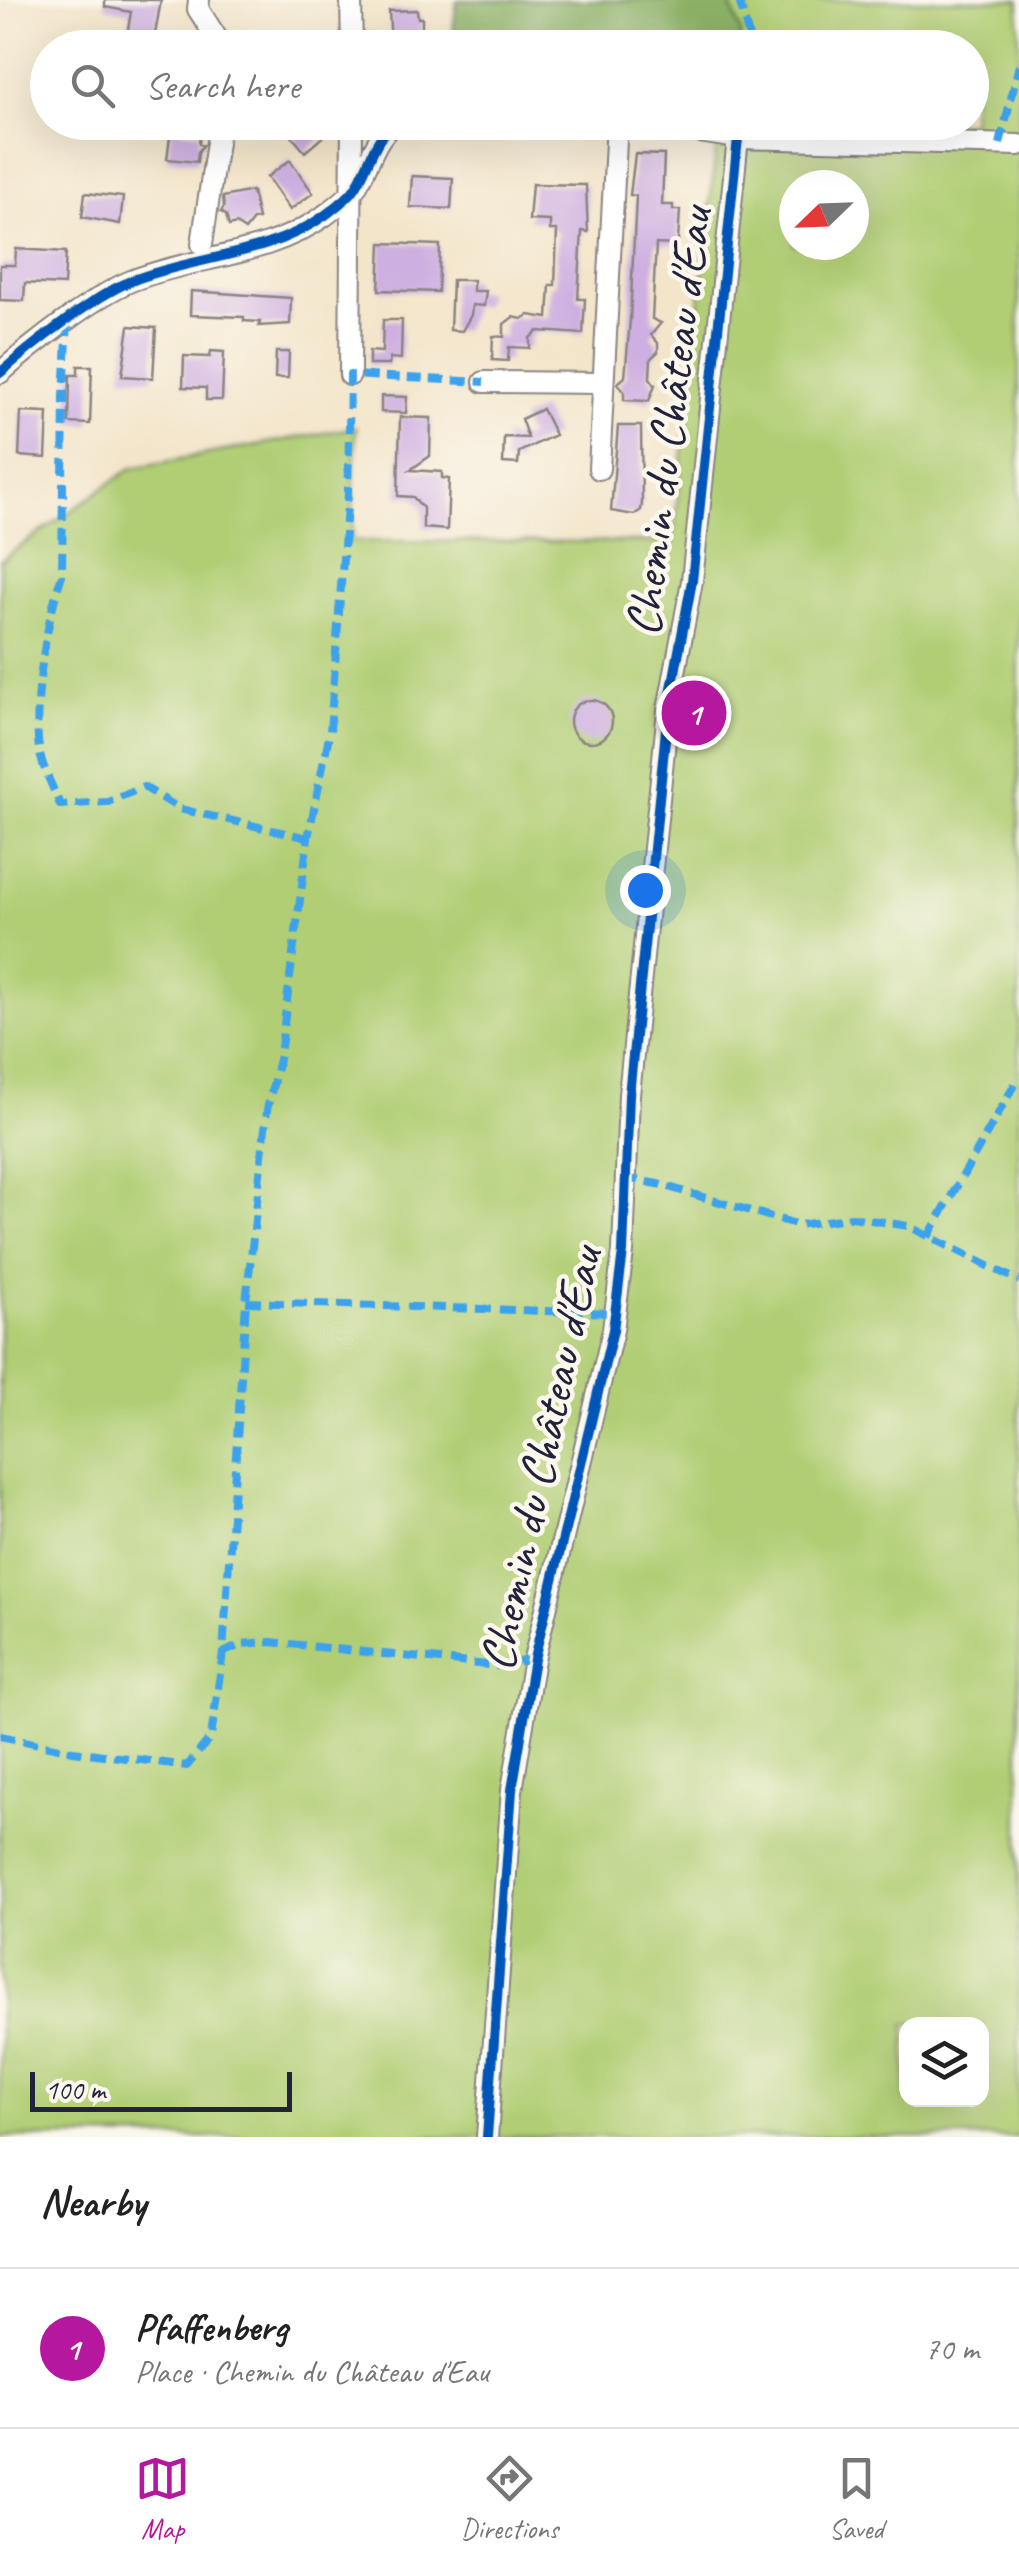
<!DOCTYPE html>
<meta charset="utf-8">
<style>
body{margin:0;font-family:Caveat,sans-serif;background:#f2f2f2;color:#222}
.controls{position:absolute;right:30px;bottom:30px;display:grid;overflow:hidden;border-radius:20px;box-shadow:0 10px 40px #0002}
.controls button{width:90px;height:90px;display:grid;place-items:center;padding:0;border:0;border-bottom:2px solid #e0e0e0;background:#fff;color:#222;font:50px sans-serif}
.compass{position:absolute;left:779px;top:170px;width:90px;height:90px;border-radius:50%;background:#fff;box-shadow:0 10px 40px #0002;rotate:247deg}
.scale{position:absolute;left:30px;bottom:25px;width:262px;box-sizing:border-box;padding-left:10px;border:5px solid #22223b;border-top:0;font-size:28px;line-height:35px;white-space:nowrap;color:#22223b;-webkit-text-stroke:8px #fbf7ec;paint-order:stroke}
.you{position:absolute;left:645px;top:890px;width:35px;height:35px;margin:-25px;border:8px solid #fff;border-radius:50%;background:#1a73e8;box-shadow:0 0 0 15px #1a73e833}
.badge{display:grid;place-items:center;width:65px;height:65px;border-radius:50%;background:#b5179e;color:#fff;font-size:32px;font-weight:700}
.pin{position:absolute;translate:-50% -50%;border:5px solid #fff;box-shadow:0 2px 10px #0006}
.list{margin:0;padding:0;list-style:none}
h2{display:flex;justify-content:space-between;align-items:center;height:130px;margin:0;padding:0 40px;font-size:42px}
h2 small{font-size:32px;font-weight:400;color:#767676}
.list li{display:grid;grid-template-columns:65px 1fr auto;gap:30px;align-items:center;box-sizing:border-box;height:160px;padding:0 40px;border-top:2px solid #e0e0e0}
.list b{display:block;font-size:38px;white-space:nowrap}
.list p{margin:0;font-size:32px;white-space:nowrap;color:#767676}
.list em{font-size:32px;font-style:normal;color:#767676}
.icon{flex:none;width:55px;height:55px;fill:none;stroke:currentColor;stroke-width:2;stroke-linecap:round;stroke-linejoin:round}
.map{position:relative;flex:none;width:1019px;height:2137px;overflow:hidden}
.search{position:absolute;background:#fff;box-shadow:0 10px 40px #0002;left:30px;right:30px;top:30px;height:110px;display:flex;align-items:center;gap:25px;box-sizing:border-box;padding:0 35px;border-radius:55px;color:#767676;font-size:38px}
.sheet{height:290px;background:#fff}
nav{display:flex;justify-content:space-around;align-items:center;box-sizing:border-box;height:140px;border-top:2px solid #e0e0e0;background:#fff;font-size:28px;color:#767676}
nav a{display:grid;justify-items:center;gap:5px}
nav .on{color:#b5179e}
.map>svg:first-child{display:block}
</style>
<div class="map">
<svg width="1019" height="2137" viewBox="0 0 1019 2137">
<rect width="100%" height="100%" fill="#fbf7ec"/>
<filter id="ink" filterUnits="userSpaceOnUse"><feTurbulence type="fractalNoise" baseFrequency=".01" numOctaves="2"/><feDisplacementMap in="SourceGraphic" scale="20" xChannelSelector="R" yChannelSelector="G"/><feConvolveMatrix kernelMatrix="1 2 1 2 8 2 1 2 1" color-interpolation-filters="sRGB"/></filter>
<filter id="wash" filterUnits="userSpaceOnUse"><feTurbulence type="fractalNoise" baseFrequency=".0048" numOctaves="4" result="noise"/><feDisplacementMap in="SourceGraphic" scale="40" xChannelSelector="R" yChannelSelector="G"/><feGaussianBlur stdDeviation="2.25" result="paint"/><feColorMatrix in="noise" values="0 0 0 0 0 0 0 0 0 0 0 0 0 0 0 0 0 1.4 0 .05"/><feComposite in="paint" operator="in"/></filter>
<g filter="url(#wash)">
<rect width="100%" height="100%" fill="#f3e5ca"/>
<path fill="#b1ce75" stroke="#6a7858" stroke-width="2.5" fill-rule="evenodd" d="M729 0H1019V2137H0V561L132 468 356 427 352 541 673 542 719 123 972 122V48L737 47 741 33ZM794 185H854V245H794ZM906 2024H982V2100H906Z"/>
<path fill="#8cb166" stroke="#576a50" stroke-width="2.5" d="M457 0H729L741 33 737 47H451Z"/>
<g id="blocks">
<path fill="#ceafe1" d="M105 0H161L154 40 127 35 131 12 105 7Z
M417 10 418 18H422V34H415L416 45 396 46 395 42 391 43 389 11Z
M280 122H316L326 134 305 152Z
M171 129 200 133 199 144 203 145 198 152 197 162 167 159Z
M635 154 664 155 662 205H673V210H680L678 241H674V245L656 244 652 319 661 323 651 335 658 343V352L651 358 650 378 655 385 649 401 624 400V392L618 383 625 377 630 320 636 196 630 195Z
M290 160 313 193 290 210 267 177Z
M412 176 453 178 451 209 410 207Z
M532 184 586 185 588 232 582 231 578 299H585L583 334 538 331 530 338V348L509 347 508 361 492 360 493 336 504 337V324L513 317 522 319 529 315 548 318 550 285H555L557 230H550V221L529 220Z
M252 191 258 219 253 220 245 230 236 224 229 226 226 215 221 212 224 207 223 197Z
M85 193 123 197 120 224 82 217Z
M381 243 440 245 438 292 379 290Z
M16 249 66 252 64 285 25 283 24 301 0 300V265H15Z
M452 280H473V291H486L484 306 472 305 471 315 462 331 450 330Z
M191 291 291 298 290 324 259 326 260 322 244 321V317L190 315Z
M383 320H402L401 359 390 358 389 365H369V351L382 352Z
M129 326 156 328 153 378 122 376Z
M211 351 224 352 222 400H206V388L183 387 184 356 210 357Z
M276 352H289L288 378H275Z
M78 366H92L90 424 69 423 70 375H78Z
M381 396 407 397 406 413 381 412Z
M542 409 555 435 519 452 518 464 503 463 504 437 528 438 521 419Z
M21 412 48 413 46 458 19 456Z
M400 417 431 418 430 456 410 470 442 472V478L449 479 447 530 423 528V508L413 497 398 496Z
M618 426H641L642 503 641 510 634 515 611 511Z
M570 721a21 21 0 1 1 42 0a21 21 0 1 1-42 0Z"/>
</g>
</g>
<g filter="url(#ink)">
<use href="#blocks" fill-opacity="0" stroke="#8a8482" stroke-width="2.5"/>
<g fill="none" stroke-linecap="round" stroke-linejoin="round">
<defs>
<path id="minor" d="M199 0 198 9 223 48
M351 0 352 48
M634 122 738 138 1019 145
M202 244 220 122
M0 373C31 346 94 296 131 281 194 256 267 257 324 216 333 209 346 200 353 191 369 170 373 134 398 122
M350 375 352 122
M484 382 603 383
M599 469 617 122
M487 2137 512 1790 534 1659 613 1330 623 1252 629 1095 668 710 692 581 738 138"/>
</defs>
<use href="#minor" stroke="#8a8482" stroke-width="24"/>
<use href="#minor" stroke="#fff" stroke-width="20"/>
<path stroke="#3ea2ec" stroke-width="8" stroke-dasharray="15 8" stroke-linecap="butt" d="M739 0 752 48
M1000 144 1019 65
M68 321 64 396 62 575C47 617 31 710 40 754 44 771 54 789 60 805L108 802 144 787 180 809 308 838
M624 1178 658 1184 799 1225 852 1217 908 1226 1019 1281
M928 1237 1019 1077
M246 1302 615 1313
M223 1653 242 1644 271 1642 497 1666 534 1659
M0 1736 73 1751 187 1766 211 1737 223 1653 246 1302 267 1110 280 1055 308 838 330 731 348 493 350 375 484 382"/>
<defs>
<path id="cycleway" d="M0 373C31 346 94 296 131 281 194 256 267 257 324 216 333 209 346 200 353 191 369 170 373 134 398 122
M487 2137 512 1790 534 1659 613 1330 623 1252 629 1095 668 710 692 581 738 138"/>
</defs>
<use href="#cycleway" stroke="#fbf7ec" stroke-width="16"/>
<use href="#cycleway" stroke="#0057b8" stroke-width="10"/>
</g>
</g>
<g text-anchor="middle" stroke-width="9" stroke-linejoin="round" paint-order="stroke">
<g font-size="50" fill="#22223b" stroke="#fbf7ec">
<text transform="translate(667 421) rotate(-83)" y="18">Chemin du Château d'Eau</text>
<text transform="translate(539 1458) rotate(-78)" y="18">Chemin du Château d'Eau</text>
</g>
</g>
</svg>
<div class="controls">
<button><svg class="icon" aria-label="layers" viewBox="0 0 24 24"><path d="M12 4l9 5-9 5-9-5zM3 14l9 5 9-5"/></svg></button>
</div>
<svg class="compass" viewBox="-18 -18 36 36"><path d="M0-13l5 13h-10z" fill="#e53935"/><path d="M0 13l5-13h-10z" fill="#767676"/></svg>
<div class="scale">100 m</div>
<div class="you"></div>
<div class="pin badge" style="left:694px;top:713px">1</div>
<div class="search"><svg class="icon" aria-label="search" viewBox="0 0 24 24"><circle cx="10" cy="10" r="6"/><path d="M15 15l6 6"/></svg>Search here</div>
</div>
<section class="sheet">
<h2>Nearby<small></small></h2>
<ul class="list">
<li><span class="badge">1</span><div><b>Pfaffenberg</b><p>Place · Chemin du Château d'Eau</p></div><em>70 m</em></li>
</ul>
</section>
<nav>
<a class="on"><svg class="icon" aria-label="map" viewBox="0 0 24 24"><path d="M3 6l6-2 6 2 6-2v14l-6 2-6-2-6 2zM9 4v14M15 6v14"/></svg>Map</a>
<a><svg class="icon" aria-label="directions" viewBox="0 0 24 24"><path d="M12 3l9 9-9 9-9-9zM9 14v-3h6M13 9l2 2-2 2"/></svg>Directions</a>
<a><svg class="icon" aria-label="saved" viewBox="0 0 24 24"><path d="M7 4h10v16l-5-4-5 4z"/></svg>Saved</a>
</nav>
